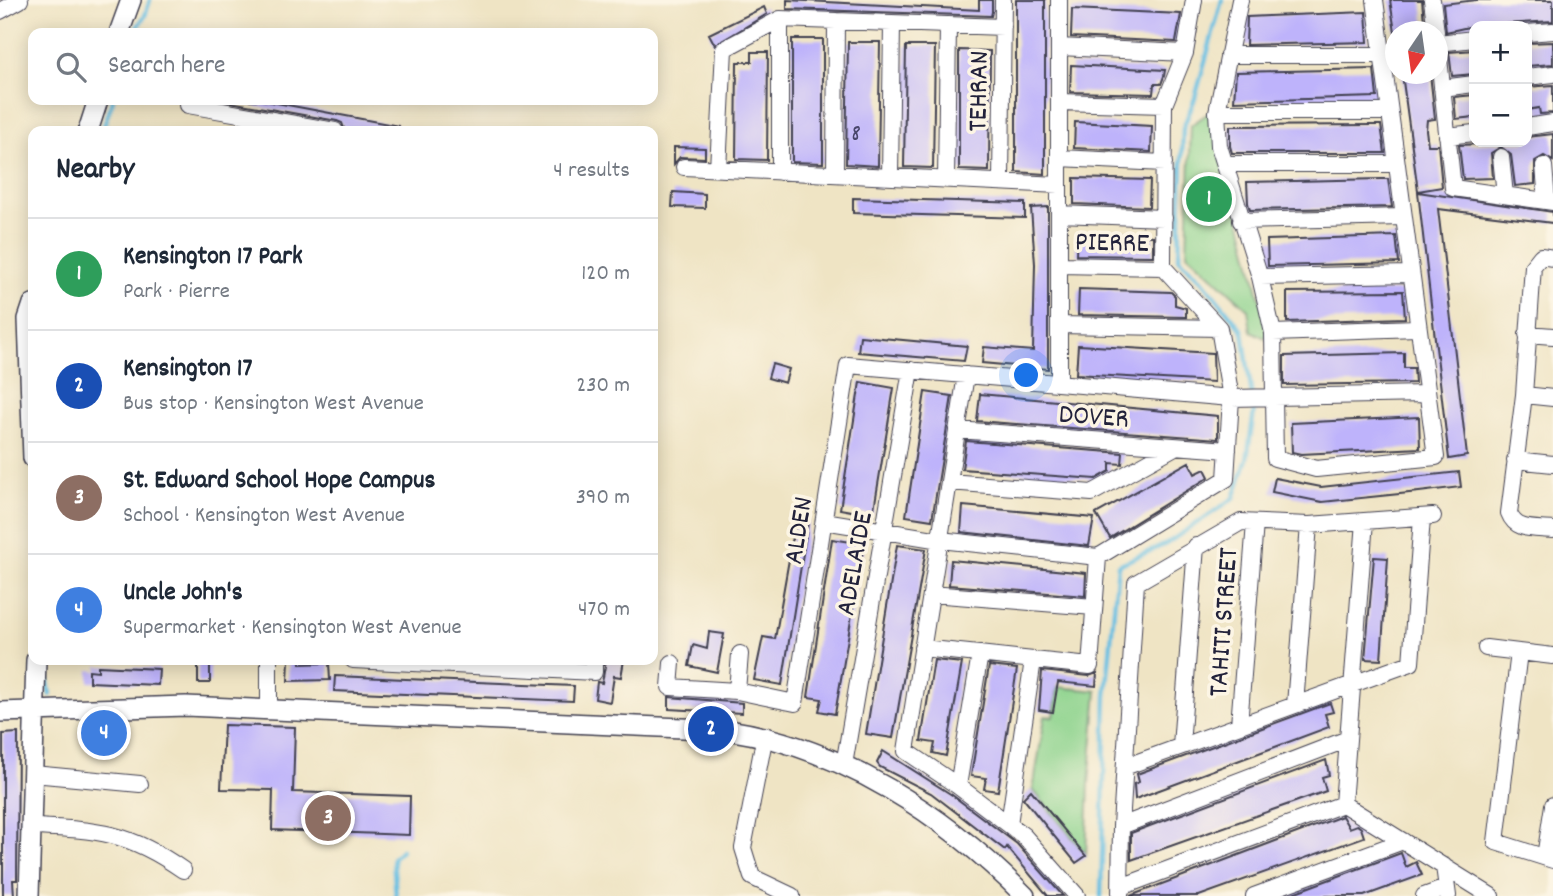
<!DOCTYPE html>
<meta charset="utf-8">
<style>
body{margin:0;font-family:Dekko,sans-serif;background:#f2f2f3;color:#1f2937}
.controls{position:absolute;right:21px;top:21px;display:grid;overflow:hidden;border-radius:14px;box-shadow:0 4px 18px #0003}
.controls button{width:63px;height:63px;display:grid;place-items:center;padding:0;border:0;border-bottom:2px solid #e0e1e3;background:#fff;color:#1f2937;font:35px sans-serif}
.compass{position:absolute;left:1385px;top:21px;width:63px;height:63px;border-radius:50%;background:#fff;box-shadow:0 4px 18px #0003;rotate:193deg}
.you{position:absolute;left:1027px;top:376px;width:24px;height:24px;margin:-18px;border:5px solid #fff;border-radius:50%;background:#1a73e8;box-shadow:0 0 0 10px #1a73e833}
.badge{display:grid;place-items:center;width:46px;height:46px;border-radius:50%;background:#d1495b;color:#fff;font-size:23px;font-weight:700}
.pin{position:absolute;translate:-50% -50%;border:4px solid #fff;box-shadow:0 2px 7px #0006}
.list{margin:0;padding:0;list-style:none}
h2{display:flex;justify-content:space-between;align-items:center;height:91px;margin:0;padding:0 28px;font-size:30px}
h2 small{font-size:23px;font-weight:400;color:#747a83}
.list li{display:grid;grid-template-columns:46px 1fr auto;gap:21px;align-items:center;box-sizing:border-box;height:112px;padding:0 28px;border-top:2px solid #e0e1e3}
.list b{display:block;font-size:26px;white-space:nowrap}
.list p{margin:0;font-size:23px;white-space:nowrap;color:#747a83}
.list em{font-size:23px;font-style:normal;color:#747a83}
.icon{flex:none;width:38px;height:38px;fill:none;stroke:currentColor;stroke-width:2;stroke-linecap:round;stroke-linejoin:round}
.map{position:relative;flex:none;width:1553px;height:896px;overflow:hidden}
.search{position:absolute;background:#fff;box-shadow:0 4px 18px #0003;left:28px;top:28px;width:630px;height:77px;display:flex;align-items:center;gap:18px;box-sizing:border-box;padding:0 24px;border-radius:14px;color:#747a83;font-size:26px}
.panel{position:absolute;background:#fff;box-shadow:0 4px 18px #0003;left:28px;top:126px;width:630px;height:539px;border-radius:14px}
.map>svg:first-child{display:block}
</style>
<div class="map">
<svg width="1553" height="896" viewBox="0 0 1553 896">
<rect width="100%" height="100%" fill="#fcf5e5"/>
<filter id="ink" filterUnits="userSpaceOnUse"><feTurbulence type="fractalNoise" baseFrequency=".0143" numOctaves="2"/><feDisplacementMap in="SourceGraphic" scale="14" xChannelSelector="R" yChannelSelector="G"/><feConvolveMatrix kernelMatrix="1 2 1 2 8 2 1 2 1" color-interpolation-filters="sRGB"/></filter>
<filter id="wash" filterUnits="userSpaceOnUse"><feTurbulence type="fractalNoise" baseFrequency=".00686" numOctaves="4" result="noise"/><feDisplacementMap in="SourceGraphic" scale="28" xChannelSelector="R" yChannelSelector="G"/><feGaussianBlur stdDeviation="1.57" result="paint"/><feColorMatrix in="noise" values="0 0 0 0 0 0 0 0 0 0 0 0 0 0 0 0 0 1.4 0 .05"/><feComposite in="paint" operator="in"/></filter>
<g filter="url(#wash)">
<rect width="100%" height="100%" fill="#efe4c4"/>
<path fill="#8dd38d" stroke="#587a64" stroke-width="2" d="M1213 110 1265 320 1267 339 1251 331 1248 309 1187 253 1191 125Z
M1058 687 1097 691 1089 784 1086 854 1033 790 1045 716 1054 717Z"/>
<g fill="none" stroke-linecap="round" stroke-linejoin="round">
<path stroke="#64bee2" stroke-width="4.5" d="M133 33 145 16 150 0
M102 131 113 100
M48 660 46 672 50 695
M396 896 393 858 401 850
M1101 896 1106 696 1118 565 1166 544 1234 498 1247 459 1254 412 1243 331 1202 280 1179 258 1183 128 1195 98 1222 0"/>
</g>
<g id="blocks">
<path fill="#beb3fb" d="M787 0 979 10V0H992V12L991 16 787 9Z
M1016 0H1045V174L1016 172Z
M1390 0H1422L1425 32H1395Z
M1476 0H1553V21L1473 26 1446 32 1443 4Z
M764 7 767 14 715 45 709 34Z
M1072 9 1181 14 1176 42 1071 37Z
M1366 12 1368 42 1246 45 1247 17Z
M792 39H823V163L792 162Z
M848 42H880L878 166 846 164Z
M1553 42V64L1527 66V43Z
M906 46H935L933 168 904 167Z
M959 50 990 51 989 171 959 170Z
M1474 50V74L1452 76 1449 52Z
M752 52H768L767 160 736 159 737 62H752Z
M1071 65 1165 70 1164 76 1161 84H1154L1153 94 1070 92Z
M1374 69 1377 97 1234 101 1236 72Z
M1402 74H1430L1435 119 1427 120 1426 130 1428 145H1438L1442 187 1418 191Z
M1553 85V113L1540 114 1539 108 1527 110V87Z
M1474 95V117L1456 119 1454 97Z
M219 100H261L399 126 398 131H345L342 123 337 121Z
M1075 122 1152 126 1151 152 1074 148Z
M1373 125H1381L1385 153H1232L1230 146V126Z
M1553 134V161L1544 156 1535 161V184L1515 186 1511 155 1501 147 1491 153 1493 178 1463 179 1459 145 1527 142V137Z
M674 147 705 148V158L680 157 674 164Z
M1074 178 1150 180 1149 207 1074 204Z
M1381 179H1388L1392 207 1250 210 1248 203 1247 182Z
M673 192 705 194V208L672 207Z
M1418 192 1553 212V223L1438 209 1467 456 1449 459Z
M853 198 1025 203V218L853 213Z
M1048 207V369L982 363 984 347 1033 351 1035 264 1031 208Z
M1077 233 1153 236V256L1076 255Z
M1396 236 1399 263 1268 266 1267 240Z
M1079 289 1171 292 1175 296V305L1186 308V317L1078 315Z
M1403 291 1405 318 1287 322V292Z
M860 336 967 346 964 361 858 352Z
M1078 345 1213 353 1214 382 1076 374Z
M1404 353V368H1414L1415 383 1284 385V356Z
M772 364 789 369 785 383 768 378Z
M860 382 894 388 873 515 840 509Z
M925 392 952 396 932 520 906 516Z
M980 394 1218 416V439L977 421Z
M1419 417 1420 448 1301 454 1292 452 1291 423Z
M966 441 1123 453 1122 464 1110 463V471L1096 479 962 469Z
M1189 462 1195 474 1205 469 1209 477 1110 538 1096 514Z
M1459 472 1461 487 1419 492 1322 502 1272 492 1275 478 1321 487Z
M963 506 1094 518 1089 546 961 532Z
M797 514 809 516 782 685 754 680 763 637 775 639Z
M832 539 864 544 835 714 819 711 822 699 808 697Z
M897 545 926 549 893 738 866 734Z
M1374 557 1388 558 1381 660 1365 659Z
M951 560 1086 573 1085 596 949 585Z
M709 632 724 634 717 672 689 666 693 645 707 649Z
M198 660H210V683H198Z
M289 660H300V664L329 663 330 680 288 681Z
M606 660H624L621 677 614 676 610 702 595 699 597 682 602 683Z
M934 660 962 663 946 756 933 753 935 743 921 741Z
M98 666 159 669 158 685 89 682V670L98 671Z
M989 666 1017 669 998 791 984 789 986 778 971 776Z
M1042 671 1089 676 1097 673 1096 686 1058 682 1053 712 1039 710Z
M335 676 574 686 573 701 334 691Z
M669 697 742 703V713L669 709Z
M1330 703 1333 712 1325 714 1329 727 1135 799 1134 784 1139 782 1137 774Z
M224 725 295 727 293 792 410 796 409 835 272 830 273 790 221 789Z
M18 733 17 880H13L14 896H3V734Z
M883 751 952 795 1017 844 1063 896H1048L1007 847 1005 850 931 793 880 767 877 763Z
M1326 760 1329 775 1322 777 1326 791 1131 860V833Z
M1031 790 1086 856 1076 863 1023 798Z
M1342 816 1349 828 1357 825 1361 828 1364 837 1199 896H1130Z
M1401 853 1406 867 1416 862 1422 875 1364 896H1285Z"/>
</g>
</g>
<g filter="url(#ink)">
<use href="#blocks" fill-opacity="0" stroke="#413f50" stroke-width="2"/>
<g fill="none" stroke-linecap="round" stroke-linejoin="round">
<defs>
<path id="minor" d="M1240 0 1217 112 1219 146 1260 277 1273 333 1275 458 1316 469 1436 457 1375 0
M1432 0 1436 32
M0 11 20 0
M780 19V172
M1527 33 1553 31
M1438 43 1474 39
M1059 47 1185 53
M1438 49 1453 188 1553 202
M1228 55H1382
M1527 77 1553 74
M1442 88 1474 84
M1059 102 1164 105
M188 105 335 131
M1217 112H1389
M1527 127 1553 123
M1447 136 1474 133
M1501 157 1505 195
M1059 158 1164 163
M1225 164H1396
M1544 166 1547 201
M684 167 1059 185
M718 169 724 49 780 19 1003 27
M835 174 836 21
M890 177 892 23
M946 180 948 25
M1001 182 1003 0
M1059 214 1164 218
M1241 221 1402 217
M1553 258 1541 256 1533 266 1524 395 1509 513C1516 532 1536 528 1553 530
M1059 265 1163 267
M1260 277 1410 274
M1059 325 1219 328
M1273 333 1417 328
M1527 334 1553 336
M966 375 906 751 958 786 1024 836 1077 896
M1059 383V0
M1524 395 1553 398
M957 430 1228 450
M1515 460 1553 464
M949 482 1092 493 1175 447
M824 521 940 540 1098 557 1226 479 1231 398 1219 328 1163 267 1164 105 1185 53 1194 0
M931 594 1094 607
M922 648 1090 666 1098 557
M1486 648 1553 656
M1519 652 1496 842 1553 860
M269 660V710
M353 660 594 672V660
M672 663 670 687 737 691 795 703 848 365 1231 398 1426 394
M737 691 740 654
M1295 705 1309 525
M1239 725 1255 523
M765 735 743 848 752 877 792 896
M1181 746 1196 546
M844 765 911 370
M1127 766 1411 663 1422 518
M33 774 140 784
M958 786 980 654
M1343 804 1365 521
M1343 804 1491 896
M1009 824 1033 660
M1121 826 1348 739
M32 827C98 830 128 831 183 870
M1545 857 1553 805
M1444 866 1448 896
M1121 887 1343 804
M1120 896 1121 826 1136 583 1241 522 1309 525 1433 516
M1254 896 1403 841
M1424 896 1446 888"/>
<path id="tertiary" d="M119 33 131 0
M88 131 98 100
M33 304 28 319 33 458
M0 712 186 706 728 730C842 747 945 815 1025 896
M29 896 36 660"/>
</defs>
<use href="#minor" stroke="#413f50" stroke-width="18"/>
<use href="#tertiary" stroke="#413f50" stroke-width="22"/>
<use href="#minor" stroke="#fff" stroke-width="16"/>
<use href="#tertiary" stroke="#fff" stroke-width="19"/>
</g>
</g>
<g text-anchor="middle" stroke-width="7" stroke-linejoin="round" paint-order="stroke">
<g font-size="24" fill="#49466b">
<text x="856" y="140">8</text>
</g>
<g font-size="28" fill="#22223b" stroke="#fcf5e5">
<text transform="translate(976 91) rotate(-89)" y="10">TEHRAN</text>
<text transform="translate(1112 240) rotate(1)" y="10">PIERRE</text>
<text transform="translate(1094 414) rotate(4)" y="10">DOVER</text>
<text transform="translate(796 530) rotate(-81)" y="10">ALDEN</text>
<text transform="translate(852 563) rotate(-80)" y="10">ADELAIDE</text>
<text transform="translate(1221 622) rotate(-86)" y="10">TAHITI STREET</text>
</g>
</g>
</svg>
<div class="controls">
<button>+</button>
<button>−</button>
</div>
<svg class="compass" viewBox="-18 -18 36 36"><path d="M0-13l5 13h-10z" fill="#e53935"/><path d="M0 13l5-13h-10z" fill="#747a83"/></svg>
<div class="you"></div>
<div class="pin badge" style="left:1209px;top:199px;background:#2e9e5b">1</div>
<div class="pin badge" style="left:711px;top:729px;background:#1a4fb4">2</div>
<div class="pin badge" style="left:328px;top:818px;background:#8d6e63">3</div>
<div class="pin badge" style="left:104px;top:733px;background:#3f7fe0">4</div>
<div class="search"><svg class="icon" aria-label="search" viewBox="0 0 24 24"><circle cx="10" cy="10" r="6"/><path d="M15 15l6 6"/></svg>Search here</div>
<section class="panel">
<h2>Nearby<small>4 results</small></h2>
<ul class="list">
<li><span class="badge" style="background:#2e9e5b">1</span><div><b>Kensington 17 Park</b><p>Park · Pierre</p></div><em>120 m</em></li>
<li><span class="badge" style="background:#1a4fb4">2</span><div><b>Kensington 17</b><p>Bus stop · Kensington West Avenue</p></div><em>230 m</em></li>
<li><span class="badge" style="background:#8d6e63">3</span><div><b>St. Edward School Hope Campus</b><p>School · Kensington West Avenue</p></div><em>390 m</em></li>
<li><span class="badge" style="background:#3f7fe0">4</span><div><b>Uncle John's</b><p>Supermarket · Kensington West Avenue</p></div><em>470 m</em></li>
</ul>
</section>
</div>
